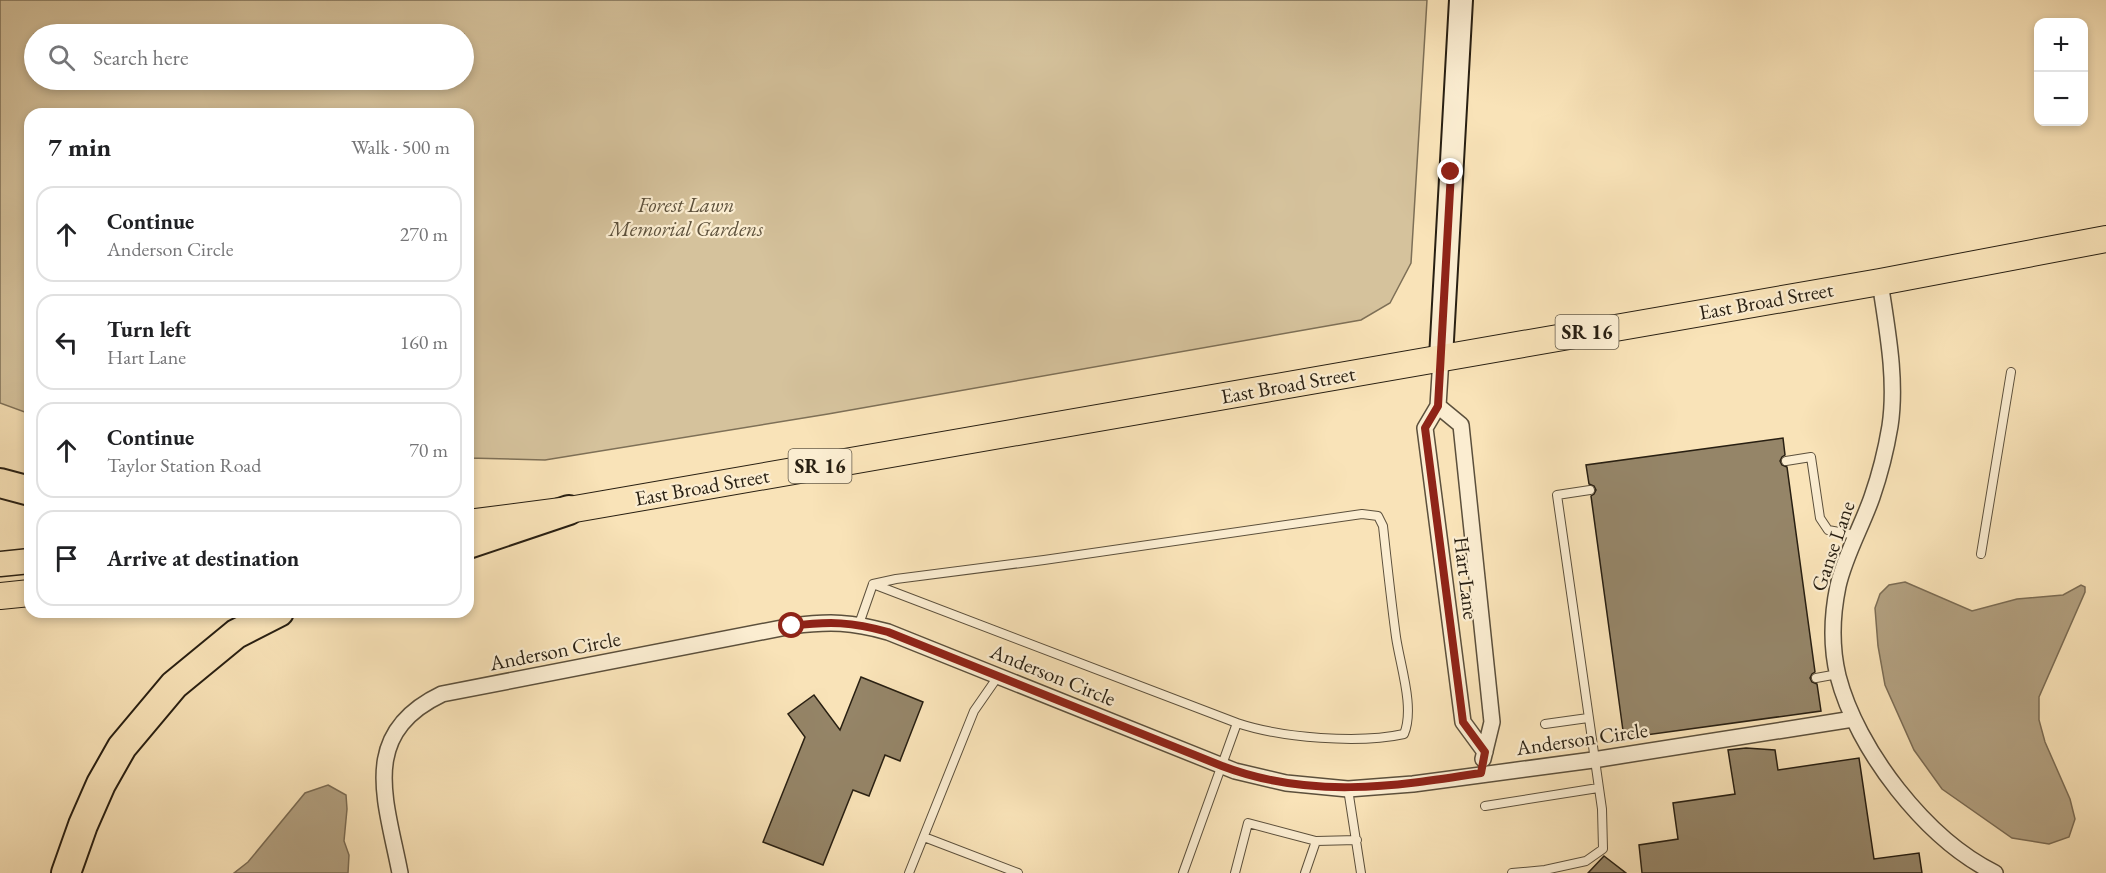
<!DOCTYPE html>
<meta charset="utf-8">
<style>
body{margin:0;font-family:"EB Garamond",serif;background:#f6f6f6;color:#202124}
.controls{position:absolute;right:18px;top:18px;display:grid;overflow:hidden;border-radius:12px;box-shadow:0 3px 9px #0003}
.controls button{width:54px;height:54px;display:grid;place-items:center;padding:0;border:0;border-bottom:2px solid #e0e0e0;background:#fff;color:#202124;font:30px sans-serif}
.stop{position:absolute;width:18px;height:18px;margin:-14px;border:4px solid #8f2418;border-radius:50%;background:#fff}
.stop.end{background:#8f2418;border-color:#fff;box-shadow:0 2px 6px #0008}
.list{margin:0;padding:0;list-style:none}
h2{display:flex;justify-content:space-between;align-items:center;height:78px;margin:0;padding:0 24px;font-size:26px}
h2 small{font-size:20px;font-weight:400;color:#757577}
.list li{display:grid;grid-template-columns:39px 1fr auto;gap:18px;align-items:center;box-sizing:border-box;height:96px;margin:0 12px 12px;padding:0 12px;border:2px solid #e0e0e0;border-radius:18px}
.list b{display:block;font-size:22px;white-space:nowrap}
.list p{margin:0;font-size:20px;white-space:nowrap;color:#757577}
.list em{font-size:20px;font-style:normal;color:#757577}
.icon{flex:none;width:33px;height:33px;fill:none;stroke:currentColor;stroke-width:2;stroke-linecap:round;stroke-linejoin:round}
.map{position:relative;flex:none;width:2106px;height:873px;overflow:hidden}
.search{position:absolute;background:#fff;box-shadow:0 3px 9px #0003;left:24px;top:24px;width:450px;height:66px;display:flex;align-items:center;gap:15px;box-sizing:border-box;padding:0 21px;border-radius:33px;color:#757577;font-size:22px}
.panel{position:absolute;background:#fff;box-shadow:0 3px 9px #0003;left:24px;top:108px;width:450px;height:510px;border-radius:18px}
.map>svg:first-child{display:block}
</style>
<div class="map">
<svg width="2106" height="873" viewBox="0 0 2106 873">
<rect width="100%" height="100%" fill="#f9e3b8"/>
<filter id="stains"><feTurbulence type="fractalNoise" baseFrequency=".00333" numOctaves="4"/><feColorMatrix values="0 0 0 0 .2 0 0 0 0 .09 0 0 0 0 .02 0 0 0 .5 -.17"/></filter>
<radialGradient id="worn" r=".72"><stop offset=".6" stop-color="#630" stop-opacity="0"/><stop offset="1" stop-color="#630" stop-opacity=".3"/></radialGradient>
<path fill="#d5c29c" stroke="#7e7057" stroke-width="1.5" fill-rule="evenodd" d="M0 0H1427L1411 263 1390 303 1361 320 828 414 545 460 468 458V114H30V414L0 403ZM34 34H464V80H34Z"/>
<path fill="#b2a080" stroke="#7b6c54" stroke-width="1.5" d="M1905 582 1972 611 2017 599 2063 595 2081 585 2085 587V592L2039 697V720L2045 742 2070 799 2075 819 2069 837 2049 844 2012 838 1942 789 1914 750 1885 685 1878 646 1875 608 1880 594 1889 585Z
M328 785 346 795 347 809 344 841 349 855 348 873H234L248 862 305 793Z"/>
<path fill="#958568" stroke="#281f12" stroke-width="1.5" d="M1783 438 1785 455 1782 457 1780 461 1782 465 1787 467 1815 672 1812 674 1810 678 1812 682 1817 684 1821 711 1624 738 1591 496 1594 494 1596 490 1594 486 1589 484 1586 465Z
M861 677 923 702 900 761 885 755 869 796 853 790 823 865 763 842 805 737 788 714 814 695 840 730Z
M1746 748 1775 750 1778 770 1859 758 1874 859 1919 853 1922 873H1642L1639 845 1678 839 1673 803 1735 794 1728 750Z
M1604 856 1626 873H1588Z"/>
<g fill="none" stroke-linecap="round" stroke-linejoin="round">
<defs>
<path id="service" d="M1786 461 1811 457 1820 518 1828 530 1856 535
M1981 554 2011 372
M873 584 896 579 1044 560 1362 514 1378 516 1383 526C1387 563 1391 600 1396 637 1400 665 1415 708 1404 734 1359 744 1282 738 1237 723
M859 624 873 584 1237 723 1183 873
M1816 678 1838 674
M1545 724 1588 718
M1348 789 1361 873
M1485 806 1598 788
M924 837 1018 873
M909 873 974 711 999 675
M1235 873 1248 823 1316 841 1357 840
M1305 873 1316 841
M1512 873 1545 870 1586 861 1603 849 1602 809 1557 495 1590 490"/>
<path id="minor" d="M1880 282C1887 329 1897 379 1890 426 1886 450 1880 474 1872 497 1862 526 1845 555 1838 586 1832 615 1831 647 1838 676 1857 750 1926 839 1995 873
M1441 358 1438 406 1425 428 1463 722 1485 752
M1438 406 1461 425 1492 722 1483 759
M400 873C386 800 358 734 442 694L792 626C830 621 852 622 888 632L1235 771 1286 783 1348 789 1413 784 1593 760 1853 719"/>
<path id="secondary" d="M1441 358 1461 0"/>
<path id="primary" d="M0 564 30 561"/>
<path id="trunk" d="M468 523 569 510 1880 282 2106 239
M0 596 30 593"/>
<path id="motorway" d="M0 483 30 491
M468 544 569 510
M66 873 83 825 101 784 122 747 174 685 236 634 279 612"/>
</defs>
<use href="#service" stroke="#5c503c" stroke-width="10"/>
<use href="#minor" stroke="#5c503c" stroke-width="18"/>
<use href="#secondary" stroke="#281f12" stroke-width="26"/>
<use href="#primary" stroke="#281f12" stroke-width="27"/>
<use href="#trunk" stroke="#281f12" stroke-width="28"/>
<use href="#motorway" stroke="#281f12" stroke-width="32"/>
<use href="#service" stroke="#fbedd1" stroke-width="8"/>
<use href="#minor" stroke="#fbedd1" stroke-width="15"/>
<use href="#secondary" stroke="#fbedd1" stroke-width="22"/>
<use href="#primary" stroke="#f9e3b8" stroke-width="24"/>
<use href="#trunk" stroke="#f9e3b8" stroke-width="26"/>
<use href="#motorway" stroke="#f9e3b8" stroke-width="28"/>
</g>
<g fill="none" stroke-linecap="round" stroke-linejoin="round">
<path stroke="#8f2418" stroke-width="8" d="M792 626C830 621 852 622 888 632L1222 766C1309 799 1392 787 1481 773L1485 752 1463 722 1425 428 1438 406 1451 172"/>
</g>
<g text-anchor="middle" stroke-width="4.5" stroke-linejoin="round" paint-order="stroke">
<g fill="#fbedd1" stroke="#675d4b" stroke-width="1.5">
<rect x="1555.5" y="315" width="63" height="34" rx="4.5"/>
<rect x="788.5" y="449" width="63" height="34" rx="4.5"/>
</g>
<g font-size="20" font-weight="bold" fill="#281f12">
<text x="1587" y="339">SR 16</text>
<text x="820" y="473">SR 16</text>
</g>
<g font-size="21" font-style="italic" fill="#5c503b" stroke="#fbedd1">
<text x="686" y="212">Forest Lawn<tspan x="686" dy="24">Memorial Gardens</tspan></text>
</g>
<g font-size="21" fill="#281f12" stroke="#fbedd1">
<text transform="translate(1766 301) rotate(-10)" y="7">East Broad Street</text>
<text transform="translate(1288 385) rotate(-10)" y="7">East Broad Street</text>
<text transform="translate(702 487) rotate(-10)" y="7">East Broad Street</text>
<text transform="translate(1833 546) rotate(-71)" y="7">Ganse Lane</text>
<text transform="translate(1466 578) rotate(83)" y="7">Hart Lane</text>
<text transform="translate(555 651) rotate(-11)" y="7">Anderson Circle</text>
<text transform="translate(1053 675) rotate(22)" y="7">Anderson Circle</text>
<text transform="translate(1582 739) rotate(-8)" y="7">Anderson Circle</text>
</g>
</g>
<rect width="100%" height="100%" filter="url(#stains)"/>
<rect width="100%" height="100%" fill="url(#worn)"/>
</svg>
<div class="controls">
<button>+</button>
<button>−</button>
</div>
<div class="stop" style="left:792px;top:626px"></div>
<div class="stop end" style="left:1451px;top:172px"></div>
<div class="search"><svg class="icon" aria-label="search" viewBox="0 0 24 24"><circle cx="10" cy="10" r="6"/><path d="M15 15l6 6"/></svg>Search here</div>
<section class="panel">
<h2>7 min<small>Walk · 500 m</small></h2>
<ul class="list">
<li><svg class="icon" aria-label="ahead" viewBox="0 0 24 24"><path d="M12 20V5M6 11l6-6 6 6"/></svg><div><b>Continue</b><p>Anderson Circle</p></div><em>270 m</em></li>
<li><svg class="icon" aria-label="left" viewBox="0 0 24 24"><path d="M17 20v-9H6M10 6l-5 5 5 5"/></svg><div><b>Turn left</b><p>Hart Lane</p></div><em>160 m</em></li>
<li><svg class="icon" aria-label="ahead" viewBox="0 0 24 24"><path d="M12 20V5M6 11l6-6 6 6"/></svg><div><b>Continue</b><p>Taylor Station Road</p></div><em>70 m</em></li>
<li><svg class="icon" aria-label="arrive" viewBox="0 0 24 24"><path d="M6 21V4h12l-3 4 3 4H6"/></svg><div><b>Arrive at destination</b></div></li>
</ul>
</section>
</div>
